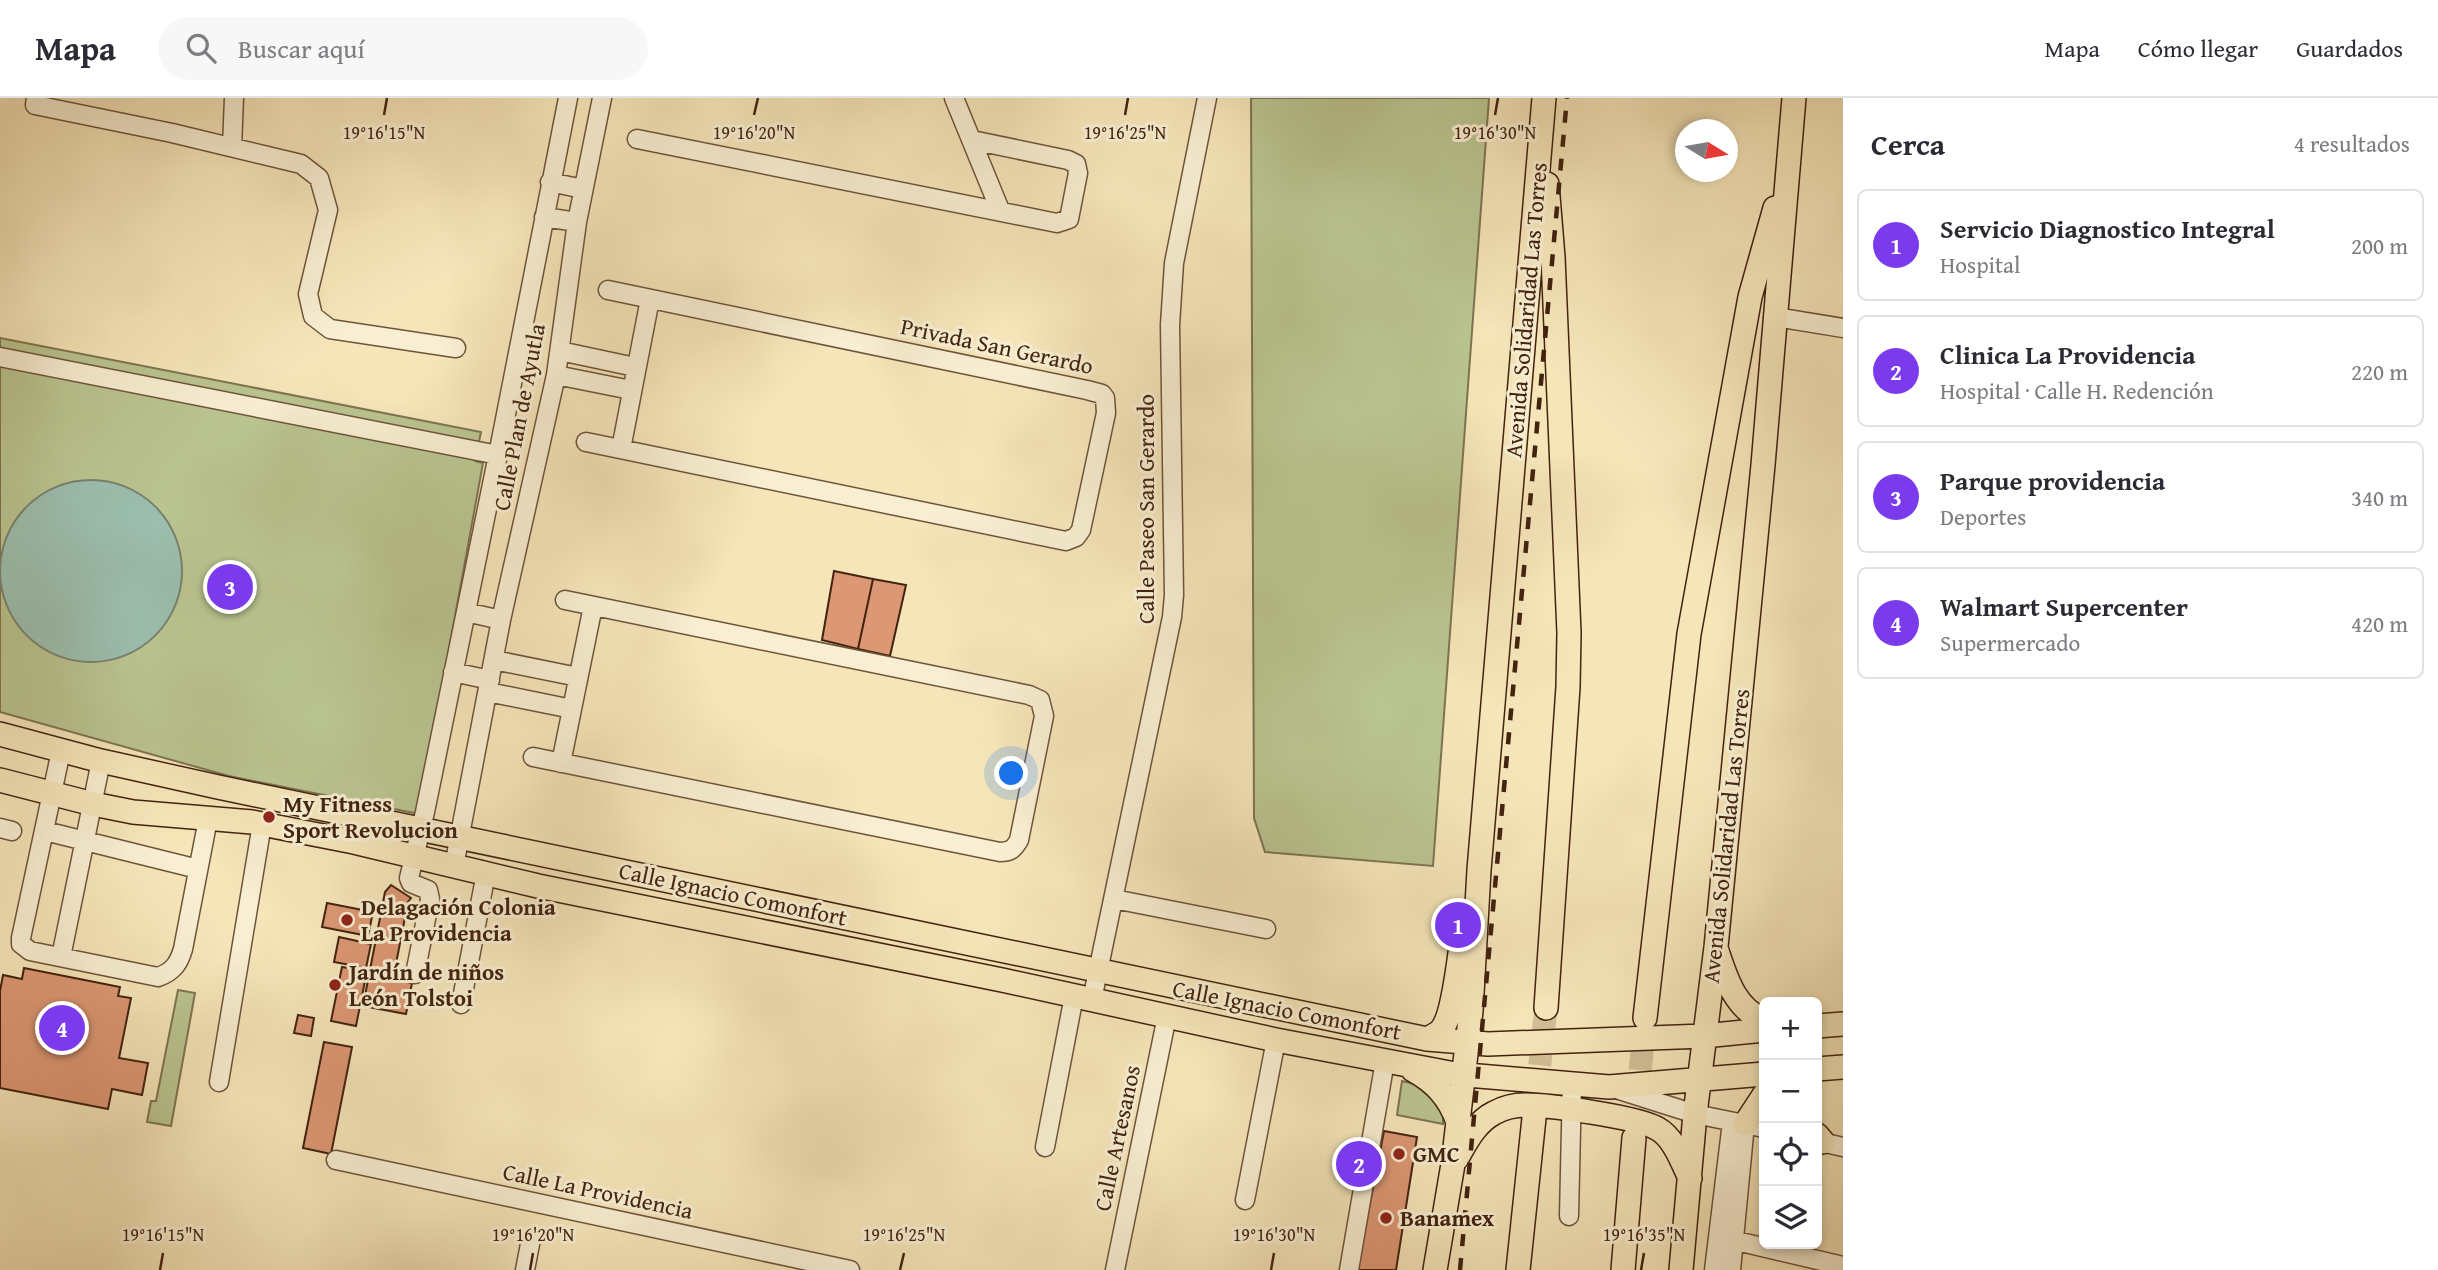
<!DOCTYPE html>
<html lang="es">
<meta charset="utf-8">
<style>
body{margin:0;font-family:"Gentium Book Plus",serif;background:#f7f7f7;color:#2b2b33}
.controls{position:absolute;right:21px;bottom:21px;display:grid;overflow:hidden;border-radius:10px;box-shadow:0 4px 10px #0003}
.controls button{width:63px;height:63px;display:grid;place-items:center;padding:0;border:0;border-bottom:2px solid #e1e1e2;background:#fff;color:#2b2b33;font:35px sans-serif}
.compass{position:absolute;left:1675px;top:21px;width:63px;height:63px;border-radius:50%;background:#fff;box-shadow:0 4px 10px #0003;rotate:101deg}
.you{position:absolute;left:1012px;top:676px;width:24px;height:24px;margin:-18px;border:5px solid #fff;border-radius:50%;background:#1a73e8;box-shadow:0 0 0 10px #1a73e833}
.badge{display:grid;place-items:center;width:46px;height:46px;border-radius:50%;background:#7c3aed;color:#fff;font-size:23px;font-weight:700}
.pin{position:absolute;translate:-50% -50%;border:4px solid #fff;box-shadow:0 2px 7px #0006}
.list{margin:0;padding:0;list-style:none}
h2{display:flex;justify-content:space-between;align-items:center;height:91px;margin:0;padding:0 28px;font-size:30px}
h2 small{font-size:23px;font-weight:400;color:#7c7c81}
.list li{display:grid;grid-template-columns:46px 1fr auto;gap:21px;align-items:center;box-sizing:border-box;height:112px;margin:0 14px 14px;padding:0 14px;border:2px solid #e1e1e2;border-radius:10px}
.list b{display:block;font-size:26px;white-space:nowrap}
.list p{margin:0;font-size:23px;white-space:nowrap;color:#7c7c81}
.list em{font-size:23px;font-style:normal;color:#7c7c81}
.icon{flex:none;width:38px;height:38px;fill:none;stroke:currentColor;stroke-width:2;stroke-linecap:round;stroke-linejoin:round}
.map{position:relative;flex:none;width:1843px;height:1172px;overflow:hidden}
header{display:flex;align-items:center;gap:42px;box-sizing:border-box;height:98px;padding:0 35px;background:#fff;border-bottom:2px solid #e1e1e2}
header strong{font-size:33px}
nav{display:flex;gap:38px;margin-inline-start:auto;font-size:24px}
.search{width:490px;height:63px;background:#f7f7f7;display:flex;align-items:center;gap:18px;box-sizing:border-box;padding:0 24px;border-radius:38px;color:#7c7c81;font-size:26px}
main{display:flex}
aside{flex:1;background:#fff}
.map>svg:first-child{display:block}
</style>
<header>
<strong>Mapa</strong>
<div class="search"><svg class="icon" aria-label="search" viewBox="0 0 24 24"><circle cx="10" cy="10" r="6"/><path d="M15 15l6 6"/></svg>Buscar aquí</div>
<nav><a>Mapa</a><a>Cómo llegar</a><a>Guardados</a></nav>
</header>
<main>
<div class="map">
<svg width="1843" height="1172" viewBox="0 0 1843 1172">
<rect width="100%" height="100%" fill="#f5e5b9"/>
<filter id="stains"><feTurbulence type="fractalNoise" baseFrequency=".00286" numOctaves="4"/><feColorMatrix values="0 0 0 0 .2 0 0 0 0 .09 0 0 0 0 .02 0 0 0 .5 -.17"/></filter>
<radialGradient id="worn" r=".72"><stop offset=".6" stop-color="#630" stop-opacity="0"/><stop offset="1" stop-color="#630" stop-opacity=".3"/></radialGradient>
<path fill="#bac591" stroke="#7e7450" stroke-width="2" d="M1251 0H1489L1433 768 1265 754 1254 720Z
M0 240 481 334 475 363 483 365 419 716 229 678 0 614Z
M178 892 195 895 171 1028 147 1024 151 1003H156Z
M1402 983 1431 990 1443 1005V1026L1397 1017Z"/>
<path fill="#9cbfaf" stroke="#78816f" stroke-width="2" d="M0 473a91 91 0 1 1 182 0a91 91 0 1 1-182 0Z"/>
<path fill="#dc9774" stroke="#42230f" stroke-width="2" d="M834 473 873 481 858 551 822 542Z
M873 481 906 487 890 558 858 551Z
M391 787 411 800 408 804 393 881 412 885 406 916 363 908 385 794Z
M327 805 373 814 368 838 322 829Z
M339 839 371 846 366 870 334 864Z
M342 869 367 873 356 928 331 923Z
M24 870 120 889 118 898 131 900 119 960 148 965 142 997 112 991 108 1011 0 990V893L3 877 22 881Z
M298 917 314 920 311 938 294 935Z
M324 944 352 949 331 1056 303 1050Z
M1384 1033 1417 1039 1396 1172H1357Z"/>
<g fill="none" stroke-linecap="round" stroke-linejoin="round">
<path stroke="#d1be97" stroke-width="23" stroke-dasharray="23 11" stroke-linecap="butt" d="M1536 1001 1546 910
M1634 1040 1645 921"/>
<defs>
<path id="minor" d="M36 0 35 7 172 35 301 66 319 80 328 112 308 196 313 218 330 231 456 250
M954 0 1000 112
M637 41 1057 125 1069 121 1078 75 1076 66 1068 62 972 42
M232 49 234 0
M550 84 583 91
M544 119 577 124
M1776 219 1843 230
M560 253 635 269
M0 259 498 357
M556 277 631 292
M586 344 1066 443 1076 439 1081 432 1106 315 1105 300 1102 296 1087 292 608 192
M621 351 650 201
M466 514 501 522
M494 562 578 579
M453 574 490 582
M488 594 572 611
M61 653 21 840V846L30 853 158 879C173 874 179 865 183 851L208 721
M533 659 1000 754C1010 754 1014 751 1019 742L1044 618 1040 602 1029 597 565 502
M561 665 593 508
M0 730 12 733
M45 733 198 771
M454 768 501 522 556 277 577 124 602 0
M1114 801 1266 831
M61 859 101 663
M415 876 430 801 428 792 411 785 409 780 425 714 498 357 568 0
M1092 902 1172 519 1174 497 1170 227 1174 165 1207 0
M461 906 486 775
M219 984 262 726
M1616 991 1695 1016 1764 1030
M1817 1043 1843 1049
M1045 1049 1074 898
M336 1062 850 1172
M1245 1102 1276 942
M1569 1118 1572 986
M1724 1140 1843 1168
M525 1172 531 1141
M1115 1172 1167 918
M1349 1172 1385 963
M1714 1172 1732 1024
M1731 1172 1745 1026"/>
<path id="major" d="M0 636 101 663 218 689 1427 941 1488 946 1704 938 1764 932
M0 682 93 706 133 714 252 724 354 744 538 788 1002 882 1276 942 1455 976 1609 989 1764 976
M1717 853C1726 880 1735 911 1764 922
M1546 910 1568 589 1569 535 1553 159 1547 86
M1645 920 1689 536 1750 199 1775 110
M1817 928 1843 926
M1427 941C1432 938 1438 936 1441 932 1454 918 1458 863 1462 843
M1817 971 1843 969
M1413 972C1435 984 1449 999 1458 1024
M1745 1026 1764 997
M1817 1037 1823 1044
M1457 1060C1466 1044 1476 1024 1494 1015 1503 1010 1515 1007 1525 1007 1549 1007 1639 1019 1658 1031 1674 1040 1682 1064 1690 1080
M1435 1172 1453 1066 1471 913 1479 772 1544 0
M1518 1172 1534 1020
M1623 1172 1634 1040
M1681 1172 1695 1016 1716 849 1763 367 1794 0"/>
</defs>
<use href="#minor" stroke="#6f543a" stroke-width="21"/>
<use href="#major" stroke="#42230f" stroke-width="26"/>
<use href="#minor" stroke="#f8eed2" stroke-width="18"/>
<use href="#major" stroke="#f5e5b9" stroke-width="23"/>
<path stroke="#42230f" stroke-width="4.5" stroke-dasharray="12 12" stroke-linecap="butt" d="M1460 1172 1567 0"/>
</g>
<path fill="none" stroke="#42230f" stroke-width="2.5" d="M384 17 387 0M754 17 758 0M1125 17 1128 0M1495 17 1498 0M160 1172 163 1155M530 1172 533 1155M900 1172 904 1155M1271 1172 1274 1155M1641 1172 1644 1155"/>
<g fill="#8f2418" stroke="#f8eed2" stroke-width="2.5">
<circle cx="269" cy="719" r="7"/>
<circle cx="347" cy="822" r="7"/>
<circle cx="335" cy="887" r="7"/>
<circle cx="1399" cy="1056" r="7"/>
<circle cx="1386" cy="1120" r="7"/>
</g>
<g text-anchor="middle" stroke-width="6" stroke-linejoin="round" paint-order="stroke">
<g font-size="23" fill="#42230f" stroke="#f8eed2">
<text transform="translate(1526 212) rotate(-85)" y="8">Avenida Solidaridad Las Torres</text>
<text transform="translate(997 248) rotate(12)" y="8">Privada San Gerardo</text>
<text transform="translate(519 319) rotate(-79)" y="8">Calle Plan de Ayutla</text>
<text transform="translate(1146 411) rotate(-90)" y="8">Calle Paseo San Gerardo</text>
<text transform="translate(1726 738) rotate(-84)" y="8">Avenida Solidaridad Las Torres</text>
<text transform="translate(733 796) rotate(12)" y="8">Calle Ignacio Comonfort</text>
<text transform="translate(1287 912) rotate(11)" y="8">Calle Ignacio Comonfort</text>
<text transform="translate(1117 1040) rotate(-78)" y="8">Calle Artesanos</text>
<text transform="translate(598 1093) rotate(12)" y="8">Calle La Providencia</text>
</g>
<g font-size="23" font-weight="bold" fill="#42230f" stroke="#f8eed2" text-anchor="start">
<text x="283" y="714">My Fitness<tspan x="283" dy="26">Sport Revolucion</tspan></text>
<text x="361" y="817">Delagación Colonia<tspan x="361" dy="26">La Providencia</tspan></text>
<text x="349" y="882">Jardín de niños<tspan x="349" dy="26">León Tolstoi</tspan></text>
<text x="1413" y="1064">GMC</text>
<text x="1400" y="1128">Banamex</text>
</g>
</g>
<g font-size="18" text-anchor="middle" fill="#42230f" stroke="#f8eed2" stroke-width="6" stroke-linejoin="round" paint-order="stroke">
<text x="384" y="41">19°16'15"N</text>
<text x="754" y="41">19°16'20"N</text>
<text x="1125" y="41">19°16'25"N</text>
<text x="1495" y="41">19°16'30"N</text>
<text x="163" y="1143">19°16'15"N</text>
<text x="533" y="1143">19°16'20"N</text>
<text x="904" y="1143">19°16'25"N</text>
<text x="1274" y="1143">19°16'30"N</text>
<text x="1644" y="1143">19°16'35"N</text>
</g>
<rect width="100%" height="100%" filter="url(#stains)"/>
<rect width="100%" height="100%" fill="url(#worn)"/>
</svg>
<div class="controls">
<button>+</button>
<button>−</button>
<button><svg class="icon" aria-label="locate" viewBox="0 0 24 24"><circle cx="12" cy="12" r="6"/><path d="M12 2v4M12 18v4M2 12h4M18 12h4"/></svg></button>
<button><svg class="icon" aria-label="layers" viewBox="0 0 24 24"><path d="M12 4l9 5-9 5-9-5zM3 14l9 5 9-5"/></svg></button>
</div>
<svg class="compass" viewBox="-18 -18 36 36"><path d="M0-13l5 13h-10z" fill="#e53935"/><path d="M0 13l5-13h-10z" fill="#7c7c81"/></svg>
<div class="you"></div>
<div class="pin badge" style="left:1458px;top:827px">1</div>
<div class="pin badge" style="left:1359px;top:1066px">2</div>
<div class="pin badge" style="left:230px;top:489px">3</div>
<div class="pin badge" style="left:62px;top:930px">4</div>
</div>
<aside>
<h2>Cerca<small>4 resultados</small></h2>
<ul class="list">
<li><span class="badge">1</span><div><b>Servicio Diagnostico Integral</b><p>Hospital</p></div><em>200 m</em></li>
<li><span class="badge">2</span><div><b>Clinica La Providencia</b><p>Hospital · Calle H. Redención</p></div><em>220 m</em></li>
<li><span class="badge">3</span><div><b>Parque providencia</b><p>Deportes</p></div><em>340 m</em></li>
<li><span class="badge">4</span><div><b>Walmart Supercenter</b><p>Supermercado</p></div><em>420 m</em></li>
</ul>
</aside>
</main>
